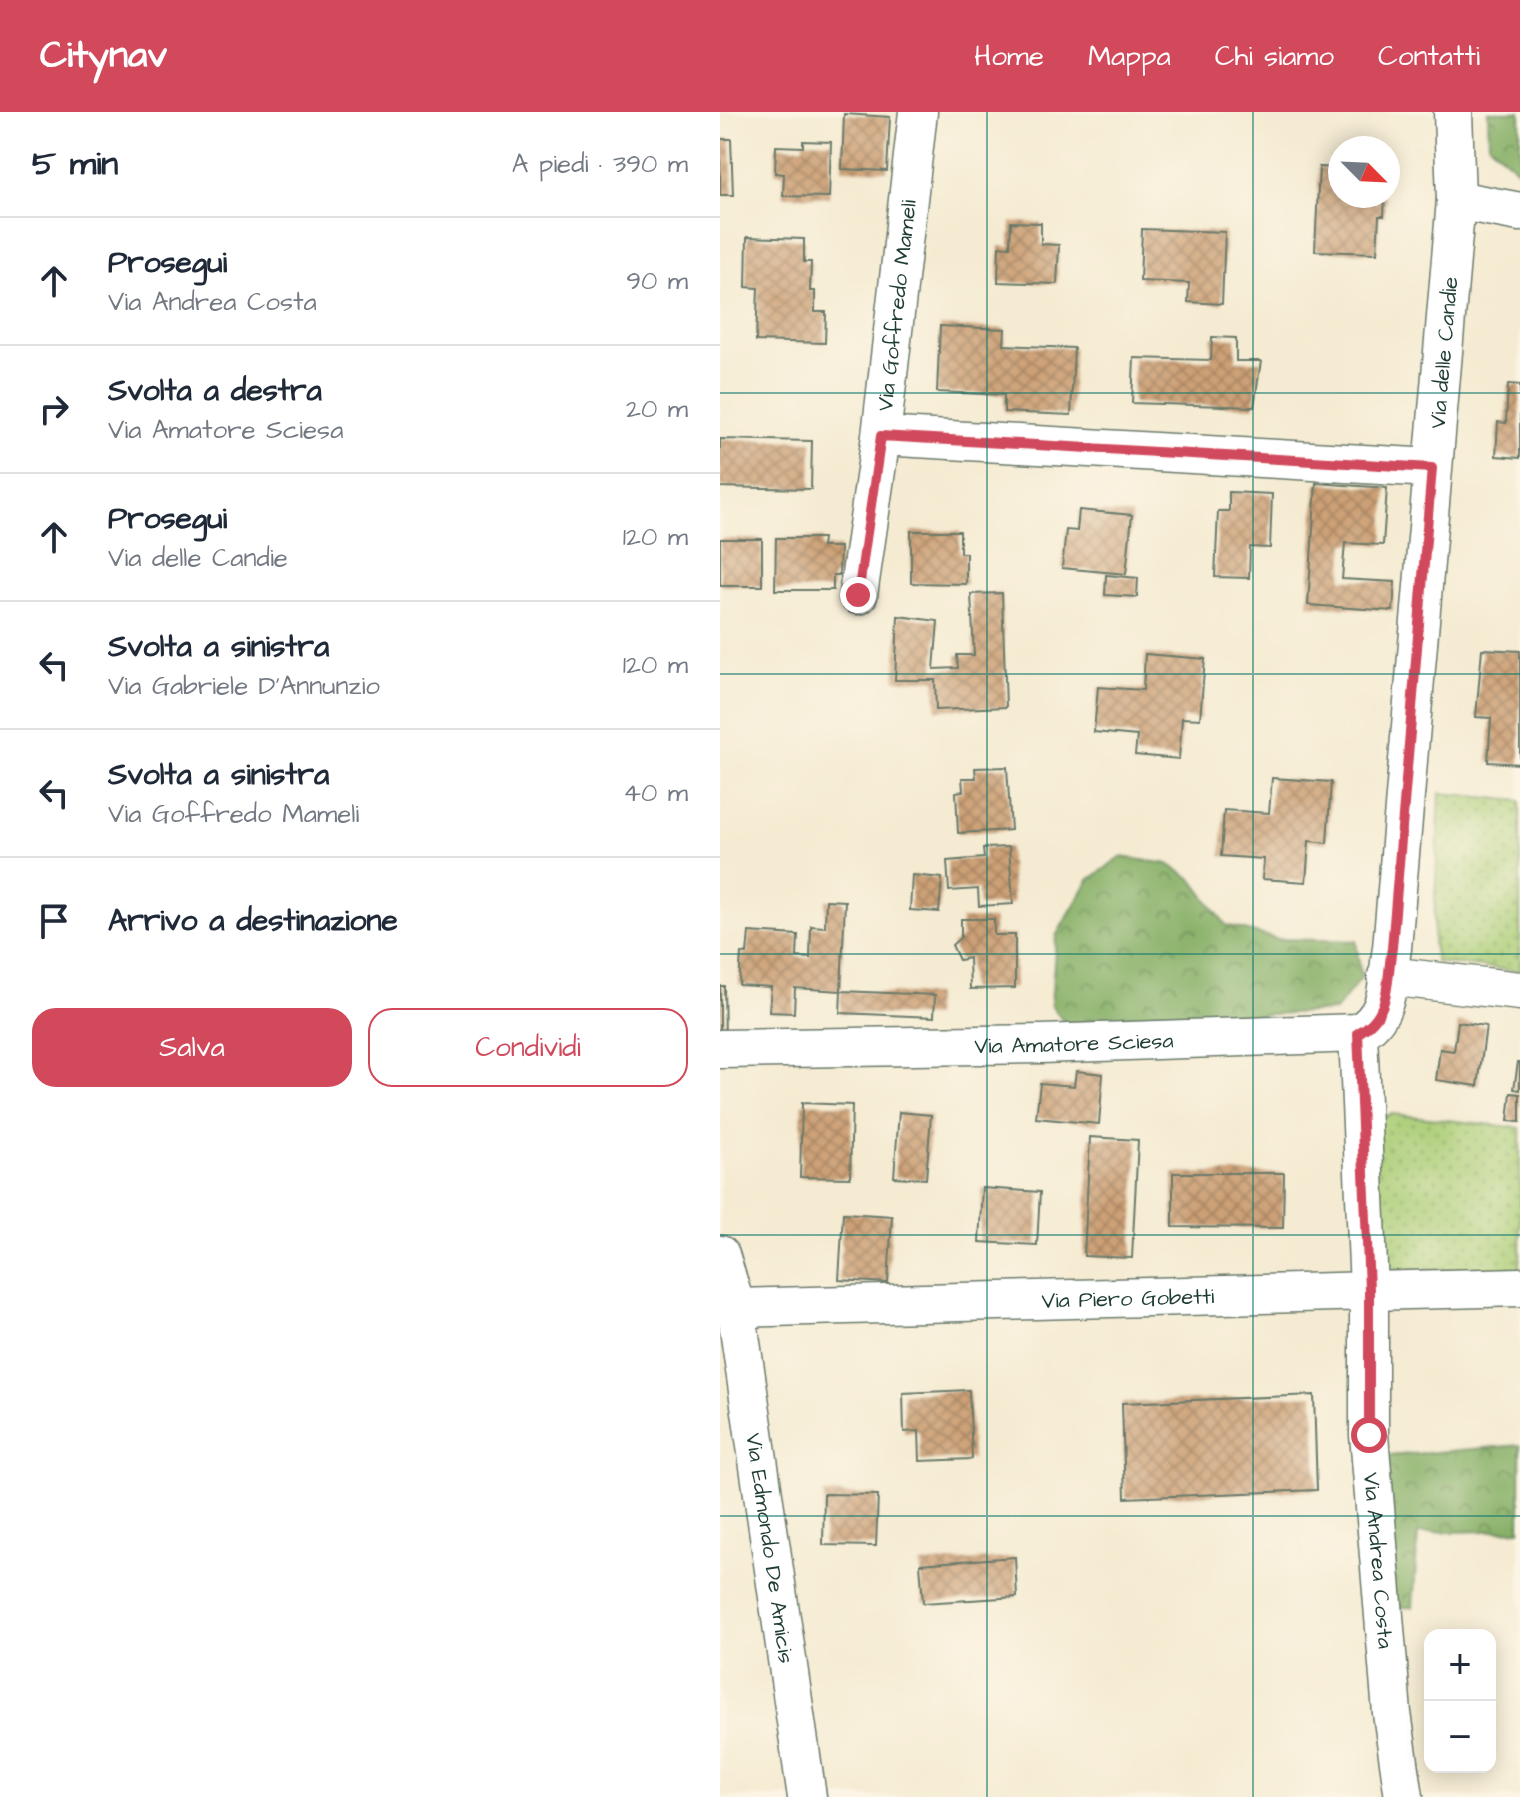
<!DOCTYPE html>
<html lang="it">
<meta charset="utf-8">
<style>
body{margin:0;font-family:"Architects Daughter",sans-serif;background:#f2f2f3;color:#1f2937}
.controls{position:absolute;right:24px;bottom:24px;display:grid;overflow:hidden;border-radius:16px;box-shadow:0 4px 20px #0003}
.controls button{width:72px;height:72px;display:grid;place-items:center;padding:0;border:0;border-bottom:2px solid #e0e1e3;background:#fff;color:#1f2937;font:40px sans-serif}
.compass{position:absolute;left:608px;top:24px;width:72px;height:72px;border-radius:50%;background:#fff;box-shadow:0 4px 20px #0003;rotate:114deg}
.stop{position:absolute;width:24px;height:24px;margin:-18px;border:6px solid #d1495b;border-radius:50%;background:#fff}
.stop.end{background:#d1495b;border-color:#fff;box-shadow:0 2px 8px #0008}
.list{margin:0;padding:0;list-style:none}
h2{display:flex;justify-content:space-between;align-items:center;height:104px;margin:0;padding:0 32px;font-size:34px}
h2 small{font-size:26px;font-weight:400;color:#747a83}
.list li{display:grid;grid-template-columns:52px 1fr auto;gap:24px;align-items:center;box-sizing:border-box;height:128px;padding:0 32px;border-top:2px solid #e0e1e3}
.list b{display:block;font-size:30px;white-space:nowrap}
.list p{margin:0;font-size:26px;white-space:nowrap;color:#747a83}
.list em{font-size:26px;font-style:normal;color:#747a83}
.actions{display:flex;gap:16px;padding:24px 32px}
.actions a{flex:1;padding:18px 0;border:2px solid #d1495b;border-radius:24px;text-align:center;font-size:28px;color:#d1495b}
.actions .main{background:#d1495b;color:#fff}
.icon{flex:none;width:44px;height:44px;fill:none;stroke:currentColor;stroke-width:2;stroke-linecap:round;stroke-linejoin:round}
.map{position:relative;flex:none;width:800px;height:1685px;overflow:hidden}
header{display:flex;align-items:center;gap:48px;box-sizing:border-box;height:112px;padding:0 40px;background:#d1495b;color:#fff}
header strong{font-size:38px}
nav{display:flex;gap:44px;margin-inline-start:auto;font-size:28px}
main{display:flex}
aside{flex:1;background:#fff}
.map>svg:first-child{display:block}
</style>
<header>
<strong>Citynav</strong>
<nav><a>Home</a><a>Mappa</a><a>Chi siamo</a><a>Contatti</a></nav>
</header>
<main>
<aside>
<h2>5 min<small>A piedi · 390 m</small></h2>
<ul class="list">
<li><svg class="icon" aria-label="ahead" viewBox="0 0 24 24"><path d="M12 20V5M6 11l6-6 6 6"/></svg><div><b>Prosegui</b><p>Via Andrea Costa</p></div><em>90 m</em></li>
<li><svg class="icon" aria-label="right" viewBox="0 0 24 24"><path d="M7 20v-9h11M14 6l5 5-5 5"/></svg><div><b>Svolta a destra</b><p>Via Amatore Sciesa</p></div><em>20 m</em></li>
<li><svg class="icon" aria-label="ahead" viewBox="0 0 24 24"><path d="M12 20V5M6 11l6-6 6 6"/></svg><div><b>Prosegui</b><p>Via delle Candie</p></div><em>120 m</em></li>
<li><svg class="icon" aria-label="left" viewBox="0 0 24 24"><path d="M17 20v-9H6M10 6l-5 5 5 5"/></svg><div><b>Svolta a sinistra</b><p>Via Gabriele D'Annunzio</p></div><em>120 m</em></li>
<li><svg class="icon" aria-label="left" viewBox="0 0 24 24"><path d="M17 20v-9H6M10 6l-5 5 5 5"/></svg><div><b>Svolta a sinistra</b><p>Via Goffredo Mameli</p></div><em>40 m</em></li>
<li><svg class="icon" aria-label="arrive" viewBox="0 0 24 24"><path d="M6 21V4h12l-3 4 3 4H6"/></svg><div><b>Arrivo a destinazione</b></div></li>
</ul>
<div class="actions"><a class="main">Salva</a><a>Condividi</a></div>
</aside>
<div class="map">
<svg width="800" height="1685" viewBox="0 0 800 1685">
<defs>
<pattern id="green-dots" width="8" height="8" patternUnits="userSpaceOnUse" patternTransform="scale(2)"><rect width="8" height="8" fill="#aacd76"/><path d="M2 2h.1M6 6h.1" fill="none" stroke="#8aa862" stroke-width="1.8" stroke-linecap="round"/></pattern>
<pattern id="forest-crowns" width="20" height="18" patternUnits="userSpaceOnUse" patternTransform="scale(2)"><rect width="20" height="18" fill="#87b067"/><path d="M2 6a3 3 0 1 1 6 0M12 15a3 3 0 1 1 6 0" fill="none" stroke="#6e9056"/></pattern>
<pattern id="building-cross-hatch" width="8" height="8" patternUnits="userSpaceOnUse" patternTransform="scale(2)"><rect width="8" height="8" fill="#cda177"/><path d="M0 0l8 8M0 8l8-8" fill="none" stroke="#a68462"/></pattern>
</defs>
<rect width="100%" height="100%" fill="#fcf5e5"/>
<filter id="ink" filterUnits="userSpaceOnUse"><feTurbulence type="fractalNoise" baseFrequency=".0125" numOctaves="2"/><feDisplacementMap in="SourceGraphic" scale="16" xChannelSelector="R" yChannelSelector="G"/><feConvolveMatrix kernelMatrix="1 2 1 2 8 2 1 2 1" color-interpolation-filters="sRGB"/></filter>
<filter id="wash" filterUnits="userSpaceOnUse"><feTurbulence type="fractalNoise" baseFrequency=".006" numOctaves="4" result="noise"/><feDisplacementMap in="SourceGraphic" scale="32" xChannelSelector="R" yChannelSelector="G"/><feGaussianBlur stdDeviation="1.8" result="paint"/><feColorMatrix in="noise" values="0 0 0 0 0 0 0 0 0 0 0 0 0 0 0 0 0 1.4 0 .05"/><feComposite in="paint" operator="in"/></filter>
<g filter="url(#wash)">
<rect width="100%" height="100%" fill="#f5ebd2"/>
<path fill="url(#green-dots)" stroke="#648555" stroke-width="2" d="M720 681 800 689V859L716 850 713 832Z
M671 1002 800 1016V1158H663L646 1009Z"/>
<path fill="url(#forest-crowns)" stroke="#53764e" stroke-width="2" d="M768 0H800V60L769 32Z
M401 745 448 752 472 767 506 813 557 827 636 829 641 866 615 899 345 912 331 893 336 824 369 768Z
M800 1333V1418L698 1421 693 1495 645 1496 657 1345Z"/>
<g id="blocks">
<path fill="url(#building-cross-hatch)" d="M124 2 170 5 167 59 122 57Z
M0 27H11L13 83H0Z
M83 29 111 30 109 85 63 84 64 62 55 61 56 34 83 35Z
M599 55 620 56V84H665L664 104H659L657 141 595 139Z
M291 110 321 111V132L339 133 337 172 278 170 279 134 290 135Z
M422 117 505 120 502 192 468 190 469 171 420 169Z
M27 125 84 127V150H91L90 179H95V200H106L105 231 36 229 38 176 26 175Z
M220 214 285 217 284 233 354 236 351 303 284 300V283L217 280Z
M492 225 516 226V249H541L534 295 412 291 414 246 491 248Z
M788 272 800 273V346L776 344 778 310 786 311Z
M0 327 92 329 91 377 0 375Z
M596 371 667 376 663 433 625 431 622 467 675 470 673 499 588 493Z
M509 380 552 382 550 436 530 435 529 466 495 465 498 399H509Z
M359 398 412 403 406 462 342 456 346 418 357 419Z
M191 419H240V441H246V472L191 471Z
M56 426H103L102 435H120L119 463H113V478H55Z
M0 427H42V474H0Z
M386 463 418 466 417 485 385 483Z
M282 481 286 595 216 598 215 568H175L178 504 218 509 214 557 238 556 237 543H254L251 482Z
M762 537 800 539V652L768 650 771 606 756 605Z
M425 542 485 547 480 607 462 606 459 647 415 643 417 624 374 620 378 575 423 578Z
M287 655 291 718 238 721 236 680 243 679 242 666H256L255 656Z
M552 666 611 670 607 731 589 729 586 770 542 767 544 747 501 744 504 698 549 701Z
M289 735 293 792 259 794 258 777 229 779 227 749 264 746 263 736Z
M192 763 222 766 219 800 190 798Z
M106 788 125 789 121 879 75 876 74 901 49 900 51 875 19 873 21 841 27 842 29 820 78 823 77 845 90 846 91 814 105 815Z
M241 807H274V823H295V876L250 877 249 846 239 848 232 833 241 825Z
M0 874H4L5 926 0 927Z
M121 879 215 883 214 905 120 901Z
M738 910 766 914 758 974 716 968 720 937 734 939Z
M798 950H800V978L794 977Z
M356 959 383 962 379 1012 316 1006 320 971 354 974Z
M791 981 800 982V1010L788 1009Z
M82 991 132 993 130 1066 80 1065Z
M179 1000 211 1003 206 1067 174 1065Z
M370 1025 418 1028 412 1146 364 1144Z
M453 1061H564L563 1116 453 1115Z
M262 1076 320 1080 317 1133 259 1130Z
M123 1101 172 1104 168 1171 119 1168Z
M249 1278 252 1347 200 1349 199 1319 184 1320 183 1281Z
M594 1283 597 1378 405 1386 402 1291Z
M104 1382 158 1383 156 1434 103 1433Z
M295 1445 297 1485 203 1491 200 1452Z"/>
</g>
</g>
<g filter="url(#ink)">
<use href="#blocks" fill-opacity="0" stroke="#6a7a6b" stroke-width="2"/>
<g fill="none" stroke-linecap="round" stroke-linejoin="round">
<defs>
<g id="minor">
<path d="M736 88 800 100"/>
<path d="M161 324 712 356"/>
<path id="s1" d="M138 483 161 324 198 0"/>
<path d="M667 864 800 879"/>
<path id="s2" d="M638 921 649 1177V1323L672 1601 684 1685"/>
<path id="s3" d="M0 937 321 932 638 921C672 903 666 870 672 836L736 88 733 0"/>
<path id="s4" d="M0 1143 16 1196 87 1685"/>
<path id="s5" d="M16 1196 800 1175"/>
</g>
</defs>
<use href="#minor" stroke="#6a7a6b" stroke-width="41"/>
<use href="#minor" stroke="#fff" stroke-width="38"/>
</g>
</g>
<g fill="none" stroke-linecap="round" stroke-linejoin="round" filter="url(#ink)">
<path stroke="#d1495b" stroke-width="10" d="M138 483 161 324 712 356 672 836C666 870 672 903 638 921L649 1177V1323"/>
</g>
<path fill="none" stroke="#0f766e" stroke-width="2" stroke-opacity="0.55" d="M267 0V1685M533 0V1685M0 281H800M0 562H800M0 842H800M0 1123H800M0 1404H800"/>
<g text-anchor="middle" stroke-width="6" stroke-linejoin="round" paint-order="stroke">
<g font-size="22" fill="#1f3d34" stroke="#fcf5e5">
<text dy="8" stroke="none"><textPath href="#s1" startOffset="292">Via Goffredo Mameli</textPath></text>
<text dy="8" stroke="none"><textPath href="#s3" startOffset="1332">Via delle Candie</textPath></text>
<text dy="8" stroke="none"><textPath href="#s3" startOffset="354">Via Amatore Sciesa</textPath></text>
<text dy="8" stroke="none"><textPath href="#s5" startOffset="392">Via Piero Gobetti</textPath></text>
<text dy="8" stroke="none"><textPath href="#s4" startOffset="298">Via Edmondo De Amicis</textPath></text>
<text dy="8" stroke="none"><textPath href="#s2" startOffset="528">Via Andrea Costa</textPath></text>
</g>
</g>
</svg>
<div class="controls">
<button>+</button>
<button>−</button>
</div>
<svg class="compass" viewBox="-18 -18 36 36"><path d="M0-13l5 13h-10z" fill="#e53935"/><path d="M0 13l5-13h-10z" fill="#747a83"/></svg>
<div class="stop" style="left:649px;top:1323px"></div>
<div class="stop end" style="left:138px;top:483px"></div>
</div>
</main>
